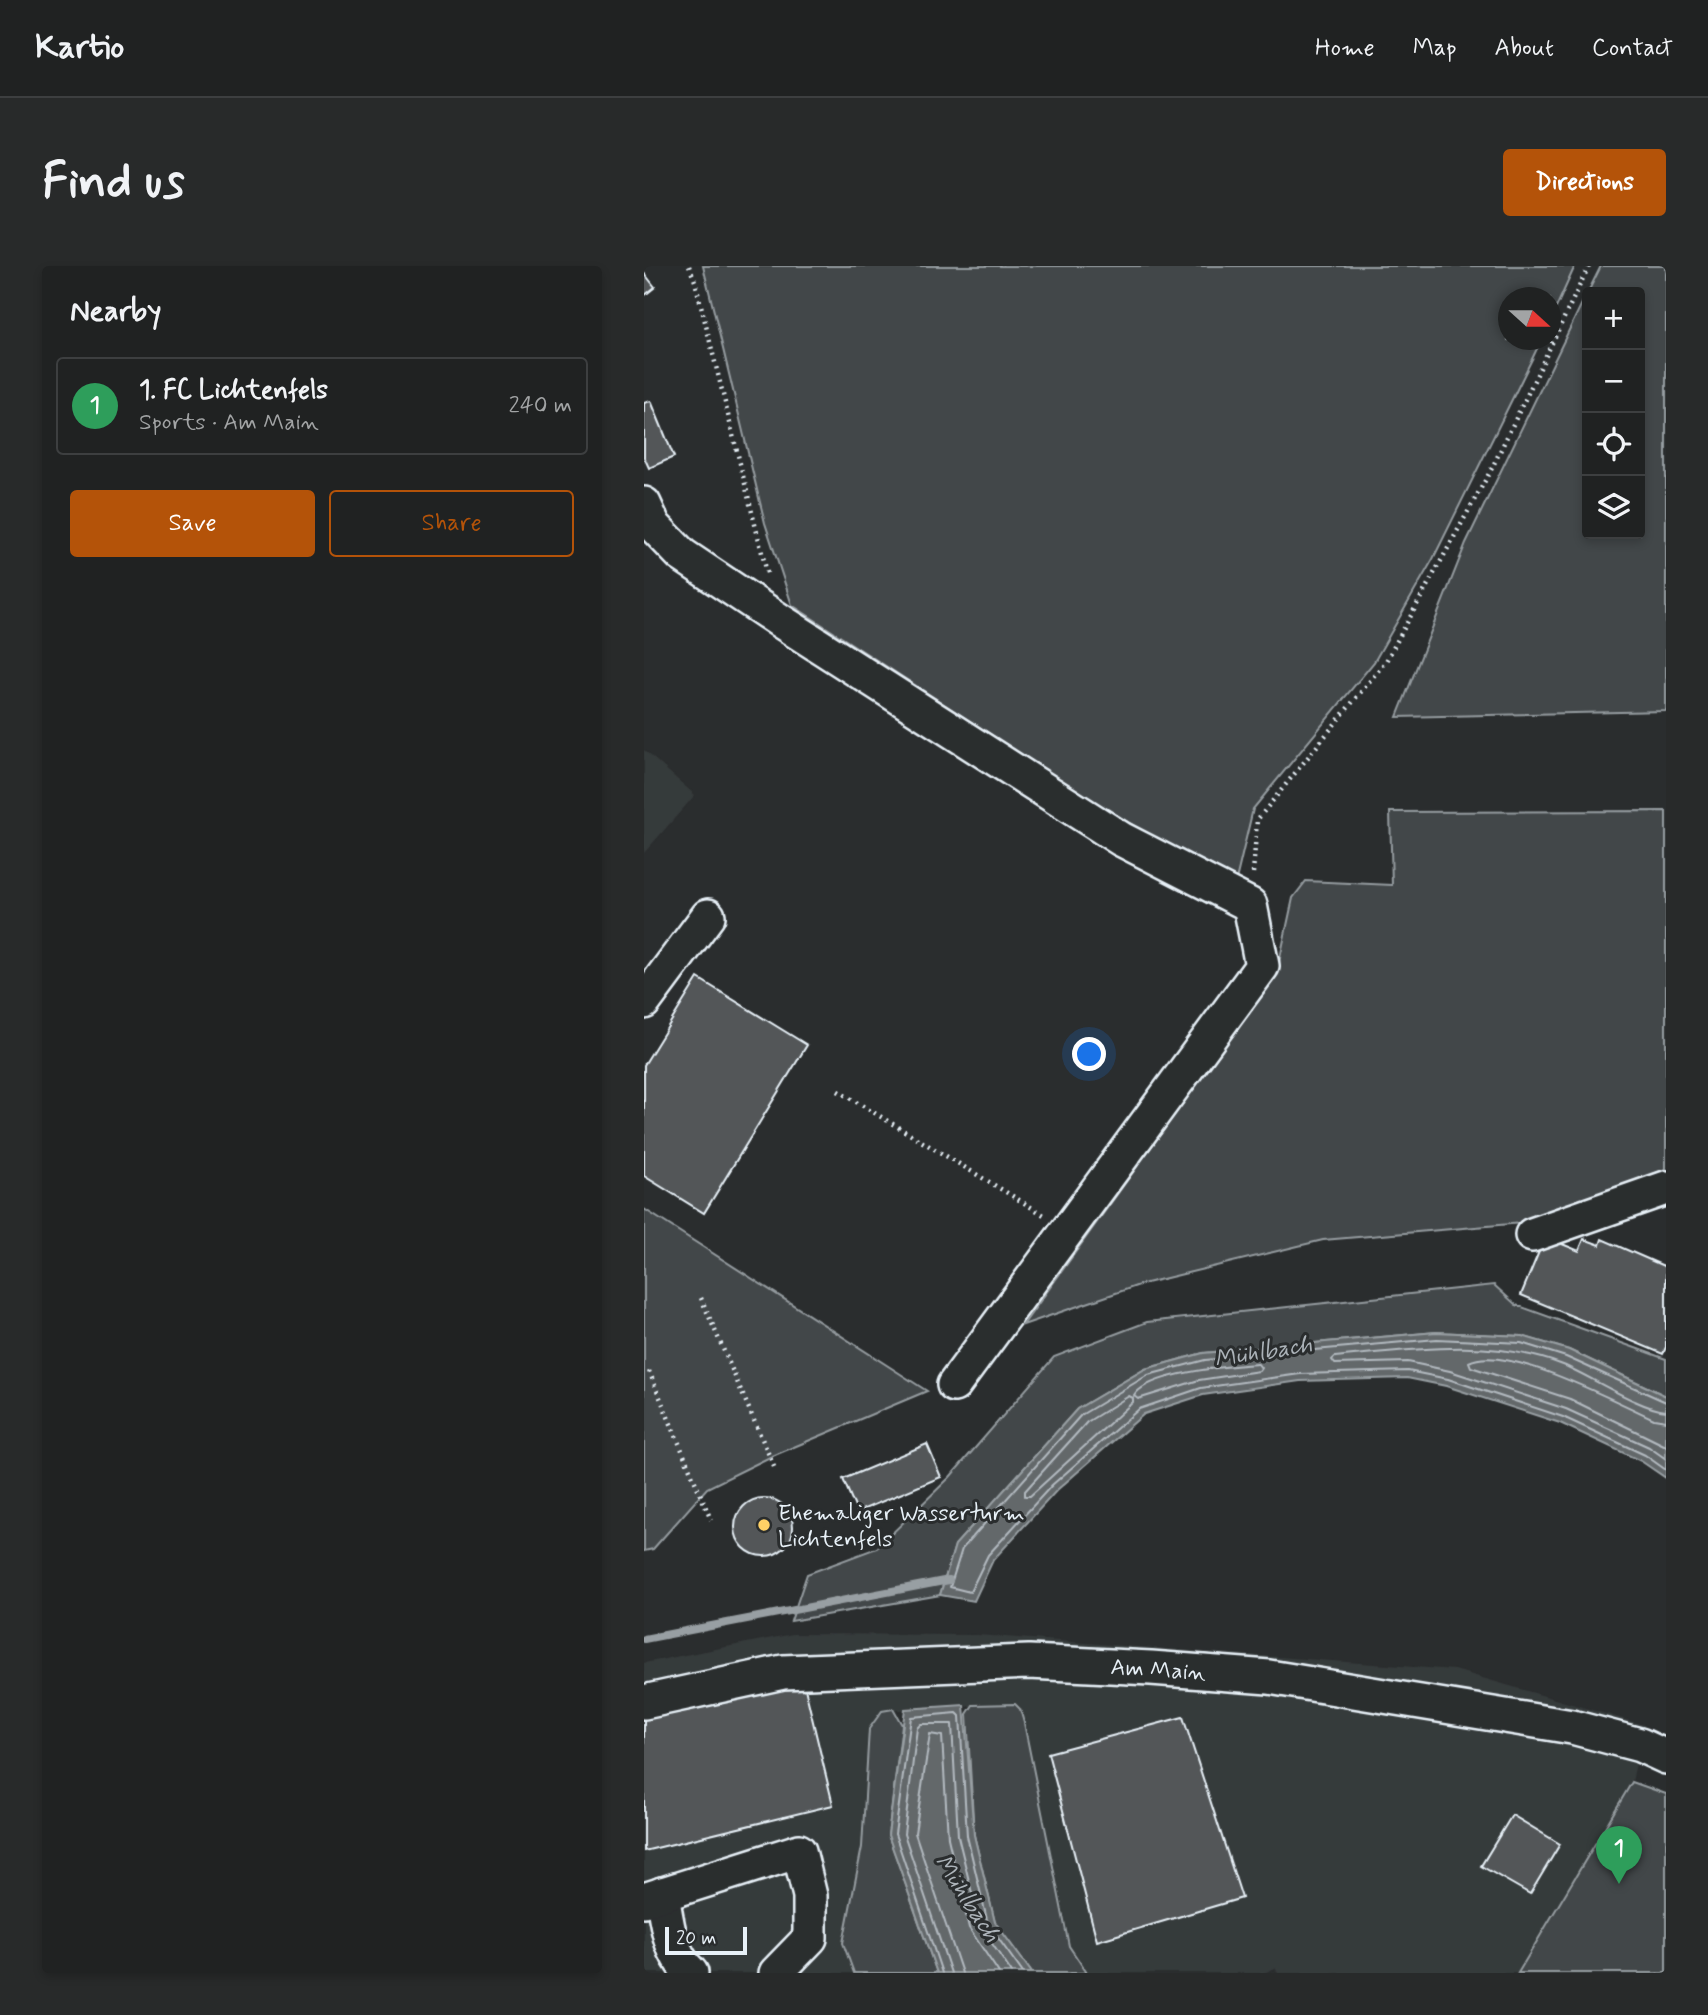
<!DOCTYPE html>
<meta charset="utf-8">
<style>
body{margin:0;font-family:Mynerve,sans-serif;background:#282a2a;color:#f1f3f6}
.controls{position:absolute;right:21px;top:21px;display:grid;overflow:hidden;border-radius:7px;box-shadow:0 4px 10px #0003}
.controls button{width:63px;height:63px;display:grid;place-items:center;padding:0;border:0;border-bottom:2px solid #3d3f40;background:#202222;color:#f1f3f6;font:35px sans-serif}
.compass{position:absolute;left:854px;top:21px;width:63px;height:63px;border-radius:50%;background:#202222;box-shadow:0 4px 10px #0003;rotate:111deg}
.scale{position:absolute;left:21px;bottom:18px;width:82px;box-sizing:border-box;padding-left:7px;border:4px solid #e8f1f8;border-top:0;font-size:19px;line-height:24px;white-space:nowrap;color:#e8f1f8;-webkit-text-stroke:5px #2a2d2e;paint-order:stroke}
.you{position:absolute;left:446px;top:789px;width:24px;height:24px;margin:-18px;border:5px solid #fff;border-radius:50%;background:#1a73e8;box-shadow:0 0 0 10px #1a73e833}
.badge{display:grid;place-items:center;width:46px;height:46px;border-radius:50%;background:#b45309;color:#fff;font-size:23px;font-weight:700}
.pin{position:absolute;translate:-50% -58px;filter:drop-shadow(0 2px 4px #0008)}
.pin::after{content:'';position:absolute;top:37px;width:24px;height:21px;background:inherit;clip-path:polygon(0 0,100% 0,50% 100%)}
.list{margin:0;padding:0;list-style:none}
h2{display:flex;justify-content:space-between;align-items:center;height:91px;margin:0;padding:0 28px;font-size:30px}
h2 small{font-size:23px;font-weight:400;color:#a2a4a5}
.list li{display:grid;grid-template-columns:46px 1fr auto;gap:21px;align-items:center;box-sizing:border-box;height:98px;margin:0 14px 14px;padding:0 14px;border:2px solid #3d3f40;border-radius:7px}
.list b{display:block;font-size:26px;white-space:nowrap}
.list p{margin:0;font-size:23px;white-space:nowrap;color:#a2a4a5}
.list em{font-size:23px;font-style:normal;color:#a2a4a5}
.actions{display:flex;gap:14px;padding:21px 28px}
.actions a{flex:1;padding:16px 0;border:2px solid #b45309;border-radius:7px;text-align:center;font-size:24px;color:#b45309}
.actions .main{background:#b45309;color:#fff}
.icon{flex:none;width:38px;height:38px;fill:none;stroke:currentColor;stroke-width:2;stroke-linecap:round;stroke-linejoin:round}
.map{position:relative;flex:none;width:1022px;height:1707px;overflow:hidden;border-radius:7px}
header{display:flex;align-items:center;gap:42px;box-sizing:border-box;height:98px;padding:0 35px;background:#202222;border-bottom:2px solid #3d3f40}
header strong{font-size:33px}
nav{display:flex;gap:38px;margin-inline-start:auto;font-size:24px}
.intro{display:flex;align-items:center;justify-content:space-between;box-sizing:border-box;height:168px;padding:0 42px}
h1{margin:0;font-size:49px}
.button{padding:18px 32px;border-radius:7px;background:#b45309;color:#fff;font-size:24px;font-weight:700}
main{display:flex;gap:42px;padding:0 42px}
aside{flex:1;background:#202222;border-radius:7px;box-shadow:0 4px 10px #0003}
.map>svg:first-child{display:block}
</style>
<header>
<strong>Kartio</strong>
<nav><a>Home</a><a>Map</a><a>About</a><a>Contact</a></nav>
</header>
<div class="intro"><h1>Find us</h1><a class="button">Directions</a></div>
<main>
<aside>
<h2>Nearby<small></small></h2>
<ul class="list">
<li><span class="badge" style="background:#2e9e5b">1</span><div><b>1. FC Lichtenfels</b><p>Sports · Am Main</p></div><em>240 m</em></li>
</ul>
<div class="actions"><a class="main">Save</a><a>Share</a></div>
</aside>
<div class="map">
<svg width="1022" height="1707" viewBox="0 0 1022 1707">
<rect width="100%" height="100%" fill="#2a2d2e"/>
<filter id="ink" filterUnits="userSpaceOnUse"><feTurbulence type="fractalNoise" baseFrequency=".0143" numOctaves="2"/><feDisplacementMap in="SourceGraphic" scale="14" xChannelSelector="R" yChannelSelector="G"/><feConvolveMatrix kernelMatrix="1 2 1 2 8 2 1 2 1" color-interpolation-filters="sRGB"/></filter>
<g filter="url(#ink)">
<path fill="#363a3b" d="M0 484 51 529 0 587Z
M149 1368 334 1369 811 1404 1000 1459 988 1516 874 1707H634L631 1702 620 1707H443L425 1680 376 1444 364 1438 238 1445 225 1463 218 1581 199 1677 210 1707H0V1397Z"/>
<path fill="#424648" stroke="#959ca0" stroke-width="2" d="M59 0H931L907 53 906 32H864V74H897L889 91 789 293 730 396 609 543 592 614 534 586 441 530 148 339 121 257Z
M957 0H1022V445L753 451 822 277 943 27V268H996V26H944Z
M1022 545V903L890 956 679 974 498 1018 379 1059 633 706 649 632 662 615 748 619 746 546Z
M0 943 283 1125 126 1191 63 1222 9 1283 0 1285Z
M850 1019 872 1039 1022 1093V1130L925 1084 877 1070 792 1066 559 1087 501 1103 433 1143 311 1279 296 1329 147 1355 163 1308 233 1282 306 1211 410 1091 503 1056Z
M371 1438 376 1443 380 1457 425 1680 443 1707H388L351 1657 330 1569 323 1448 329 1439Z
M249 1443 258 1459 244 1569 293 1707H210L199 1677 218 1581 225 1463 238 1445Z
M988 1516 1022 1528V1707H874Z"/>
<path fill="#63686b" stroke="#989fa3" stroke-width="2" d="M792 1066 878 1070 925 1084 1022 1130V1212L997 1195 916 1157 802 1120 763 1112 656 1115 559 1129 500 1148 413 1224 349 1294 330 1335 296 1329 311 1279 433 1143 501 1103 559 1087Z
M320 1439 330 1569 351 1656 388 1707H293L244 1569 261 1443Z"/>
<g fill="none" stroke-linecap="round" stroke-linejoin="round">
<path stroke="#b3bac0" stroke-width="2" d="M614 1098 617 1102 615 1105 555 1114 494 1133 490 1130C504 1106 587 1100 614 1098Z
M485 1130 489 1132V1136L386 1230H381V1225L443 1156Z
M1022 1136 922 1091 877 1077 793 1073 561 1094 504 1109 437 1149 318 1283 306 1321 326 1326 344 1289 408 1219 495 1143 557 1122 656 1108 764 1105 804 1113 919 1151 1001 1189 1022 1204
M1022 1145C996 1143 946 1110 919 1099 847 1071 766 1084 691 1091L688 1094 691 1098 764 1096 806 1105 922 1143 1005 1181 1022 1193
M1022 1155 1010 1153C972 1136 862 1077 825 1096L827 1101 926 1133 1022 1180
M298 1707 251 1568 267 1451 313 1447 316 1450 323 1570 344 1658 379 1707
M307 1707 260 1568 273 1462 277 1458H308L314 1570 336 1660 368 1707
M318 1707 271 1567 286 1468 298 1470 304 1572 325 1662 355 1707"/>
<path stroke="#989fa3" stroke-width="8" d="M0 1373 305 1314"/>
</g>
<path fill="#535759" stroke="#e8f1f8" stroke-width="2" d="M0 7 11 21 0 30Z
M7 135 30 191 5 202 0 191V137Z
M54 712 163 779 60 947 0 910V799Z
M901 971 935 985 940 973 956 979 958 973 1022 1001V1081L1019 1088 877 1029Z
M283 1178 297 1211 213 1246 199 1213Z
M91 1261a29 29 0 1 1 58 0a29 29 0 1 1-58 0Z
M159 1414 189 1539 0 1585V1453Z
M539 1451 598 1632 453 1675 404 1487Z
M868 1549 916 1578 886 1628 837 1600Z"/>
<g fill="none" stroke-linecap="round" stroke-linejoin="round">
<defs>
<g id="minor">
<path d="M0 238 10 260 38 289 135 354 477 573 606 639 618 700 310 1119"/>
<path d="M0 736 64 650"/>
<path d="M888 969 1022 922"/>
<path id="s1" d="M0 1436 139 1406 385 1396 507 1402 625 1411 928 1461 996 1479 1022 1491"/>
<path d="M18 1628C23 1657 25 1686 47 1707"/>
<path d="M0 1634 155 1585 166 1630V1672L132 1707"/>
</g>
</defs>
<use href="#minor" stroke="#e8f1f8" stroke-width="38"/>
<path stroke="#e8f1f8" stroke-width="4.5" stroke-dasharray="2 5" stroke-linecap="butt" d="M45 0 51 15 124 311
M609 607 613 554 742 395 848 202 945 0
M194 825 400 949
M57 1032 131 1203
M5 1105 67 1254"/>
<use href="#minor" stroke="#2a2d2e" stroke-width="33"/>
</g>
</g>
<circle fill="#ffd166" stroke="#2a2d2e" stroke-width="2.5" cx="120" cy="1259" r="7"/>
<g text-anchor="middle" stroke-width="6" stroke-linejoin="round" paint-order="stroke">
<g font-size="23" fill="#e8f1f8" stroke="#2a2d2e" text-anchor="start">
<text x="134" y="1254">Ehemaliger Wasserturm<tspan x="134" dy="26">Lichtenfels</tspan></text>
</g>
<g font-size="23" fill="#e8f1f8" stroke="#2a2d2e">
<text dy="8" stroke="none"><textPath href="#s1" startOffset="518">Am Main</textPath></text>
</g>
<g font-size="24" font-style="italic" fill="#acb3b9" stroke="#2a2d2e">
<text transform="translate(619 1085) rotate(-9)" y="8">Mühlbach</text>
<text transform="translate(324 1632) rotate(57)" y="8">Mühlbach</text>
</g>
</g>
</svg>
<div class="controls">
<button>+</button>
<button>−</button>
<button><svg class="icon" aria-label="locate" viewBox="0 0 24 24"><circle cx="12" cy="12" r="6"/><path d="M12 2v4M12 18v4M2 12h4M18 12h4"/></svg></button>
<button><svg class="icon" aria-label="layers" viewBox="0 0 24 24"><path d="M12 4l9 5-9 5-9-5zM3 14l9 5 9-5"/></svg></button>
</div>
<svg class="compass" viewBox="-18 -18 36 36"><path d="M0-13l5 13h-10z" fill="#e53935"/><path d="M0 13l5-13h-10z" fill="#a2a4a5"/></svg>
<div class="scale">20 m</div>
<div class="you"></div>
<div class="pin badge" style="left:975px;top:1618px;background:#2e9e5b">1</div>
</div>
</main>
